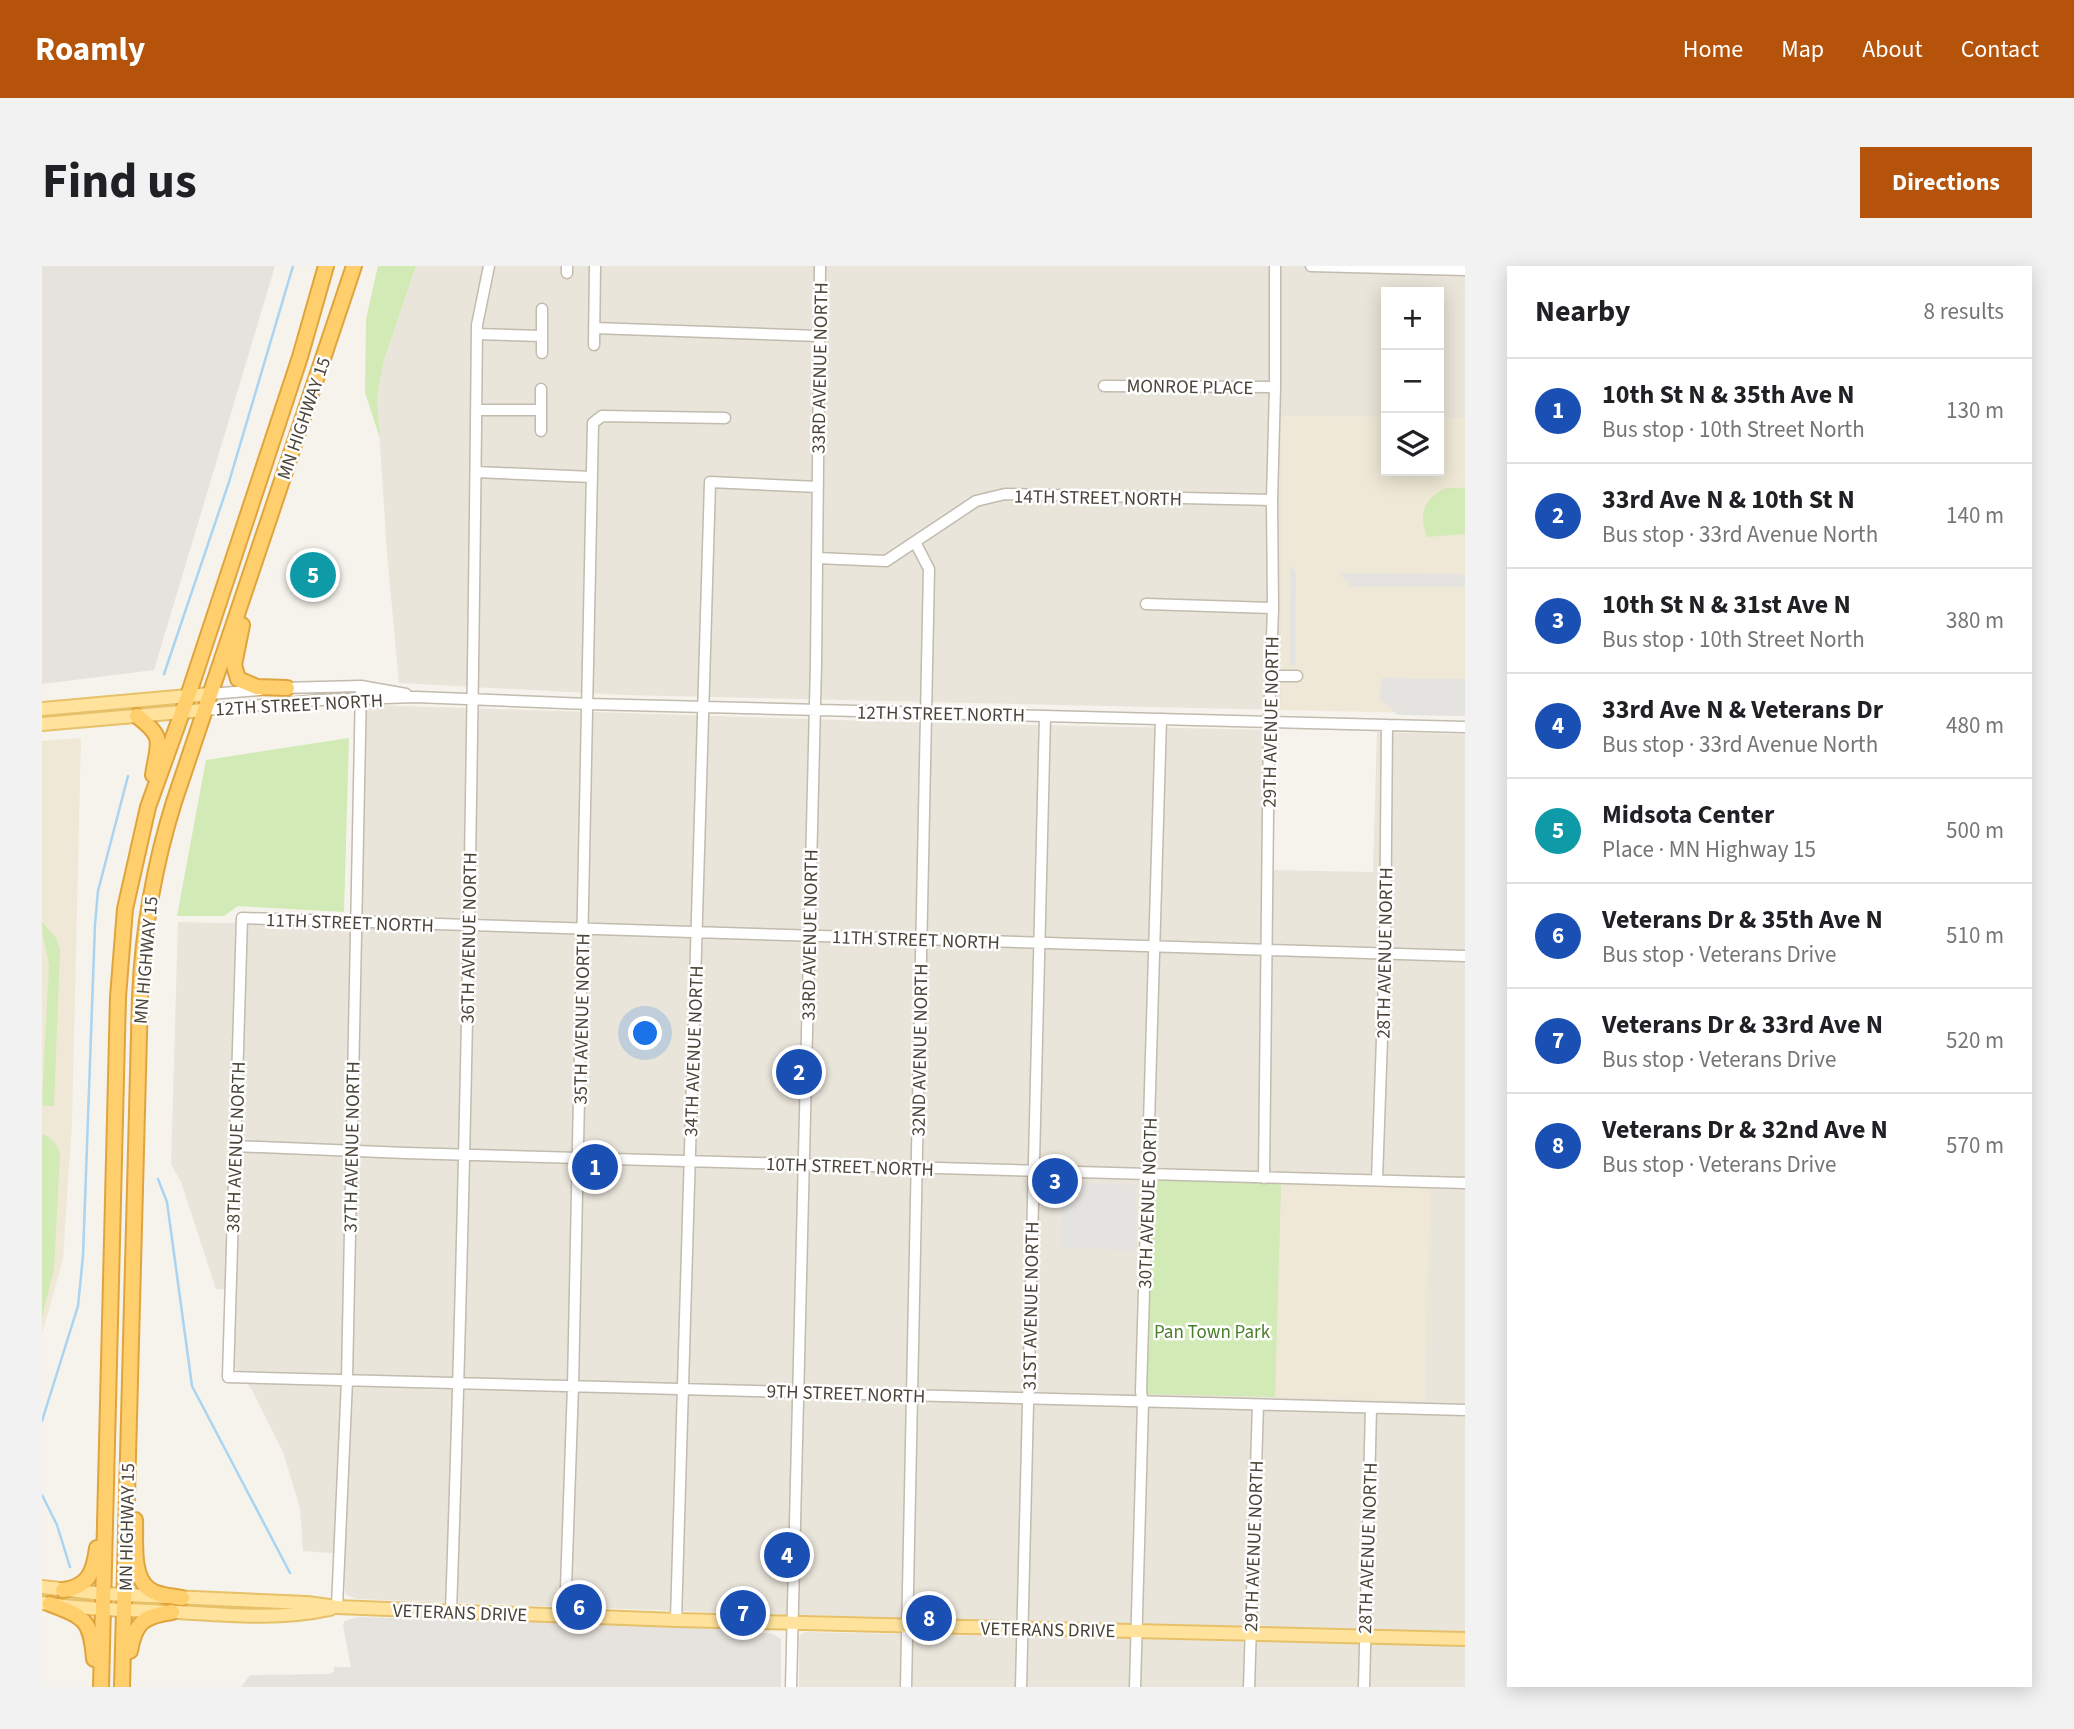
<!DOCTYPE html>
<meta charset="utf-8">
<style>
body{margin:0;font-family:"Source Sans 3",sans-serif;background:#f2f2f2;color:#202124}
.controls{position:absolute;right:21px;top:21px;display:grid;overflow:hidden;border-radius:0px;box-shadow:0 4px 18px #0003}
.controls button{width:63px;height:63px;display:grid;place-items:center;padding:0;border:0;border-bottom:2px solid #e0e0e0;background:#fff;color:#202124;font:35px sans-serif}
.you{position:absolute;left:604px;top:768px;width:24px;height:24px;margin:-18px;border:5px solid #fff;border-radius:50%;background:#1a73e8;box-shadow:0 0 0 10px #1a73e833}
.badge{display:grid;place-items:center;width:46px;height:46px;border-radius:50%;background:#b45309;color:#fff;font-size:23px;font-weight:700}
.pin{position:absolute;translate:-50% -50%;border:4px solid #fff;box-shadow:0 2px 7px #0006}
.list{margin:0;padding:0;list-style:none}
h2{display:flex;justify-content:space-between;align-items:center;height:91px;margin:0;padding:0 28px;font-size:30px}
h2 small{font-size:23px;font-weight:400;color:#757577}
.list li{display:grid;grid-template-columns:46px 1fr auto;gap:21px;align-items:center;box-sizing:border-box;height:105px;padding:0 28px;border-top:2px solid #e0e0e0}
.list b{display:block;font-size:26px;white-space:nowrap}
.list p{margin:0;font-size:23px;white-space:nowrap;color:#757577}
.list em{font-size:23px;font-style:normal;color:#757577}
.icon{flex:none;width:38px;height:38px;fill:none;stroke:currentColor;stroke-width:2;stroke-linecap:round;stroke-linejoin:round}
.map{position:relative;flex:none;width:1423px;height:1421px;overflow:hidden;border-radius:0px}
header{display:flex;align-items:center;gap:42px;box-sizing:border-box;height:98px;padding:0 35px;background:#b45309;color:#fff}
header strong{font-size:33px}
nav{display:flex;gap:38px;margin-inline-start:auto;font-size:24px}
.intro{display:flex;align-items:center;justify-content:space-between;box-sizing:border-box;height:168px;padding:0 42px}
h1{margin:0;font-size:49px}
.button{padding:18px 32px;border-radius:0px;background:#b45309;color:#fff;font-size:24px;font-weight:700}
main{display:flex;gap:42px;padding:0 42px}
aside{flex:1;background:#fff;border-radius:0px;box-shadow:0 4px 18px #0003}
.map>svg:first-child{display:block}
</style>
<header>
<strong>Roamly</strong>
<nav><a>Home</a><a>Map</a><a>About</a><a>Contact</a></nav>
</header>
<div class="intro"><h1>Find us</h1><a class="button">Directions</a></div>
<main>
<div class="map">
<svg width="1423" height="1421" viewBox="0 0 1423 1421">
<rect width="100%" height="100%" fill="#f6f3ec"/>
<path fill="#eae5da" d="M374 0H1423V152H1397V26H1344V151L1239 150V444L582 429 357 417 345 287 335 131 342 94Z
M331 439 860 456 1235 464 1231 604 1331 606 1335 466 1423 468V1366L718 1348 314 1333 303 1328 302 1288 261 1285 258 1242 241 1186 210 1124 192 1100 194 1024 174 1023 139 916 129 898 136 656 264 659 319 663 324 445Z
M763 1366 1423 1380V1421H757V1375L758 1369Z"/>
<path fill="#e6e2dd" d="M0 0H233L112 404 0 418Z
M316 1351 663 1361 731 1368 739 1373V1421H199L208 1409 287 1408 292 1406V1401H309L301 1360 303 1355Z"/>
<path fill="#efe8d6" d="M1239 150 1344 151V205H1397V152H1423V448L1239 444Z
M39 472 30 856 21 993 0 1068V475Z
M1239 917 1388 921 1383 1135 1233 1131Z"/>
<path fill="#d2eab5" d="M336 0H374L342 94 335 131 338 173 323 126 324 53Z
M1405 222H1423V268L1385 271C1376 248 1382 231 1405 222Z
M307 472 302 646 196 640 182 650H135L164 494Z
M0 656 14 672 18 684 12 840H1L0 835 7 700C5 684 0 672 0 656Z
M0 868C10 872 15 877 18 888L12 1003 0 1052Z
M1111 914 1239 917 1233 1131 1105 1128Z"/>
<path fill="#e5e3e0" d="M1248 299 1254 306 1253 401 1248 398Z
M1297 307 1420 308 1423 312V321H1309Z
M1340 412 1423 413V450L1356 449 1337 432Z
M1021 917 1094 919 1093 984 1019 982Z"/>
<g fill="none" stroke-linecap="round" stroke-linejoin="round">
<path stroke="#a9d4f2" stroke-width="2.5" d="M122 408 187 216 251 0
M116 913 125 936 150 1120 248 1307
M0 1155 36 1040 41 990 53 658 56 625 86 510
M0 1229 15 1259 28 1301"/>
<defs>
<path id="minor" d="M525 0V7
M1269 0 1423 4
M500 43V87
M552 62 777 70
M435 68 500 70
M552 79 553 0
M1062 120 1233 121
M499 123V165
M434 144H499
M434 206 550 211
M775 292 844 295 934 235 963 228 1230 234
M1104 338 1231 342
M1229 410H1255
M239 422 319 420 364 428
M168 428 218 424
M162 444 278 434 374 431 546 438 1423 461
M1423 690 200 652 186 1111 1423 1144
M192 880 364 887 1423 917
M1222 912 1227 456 1231 342 1230 234 1233 121V0
M1335 914 1343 687 1345 459
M295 1341 305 1114 319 420
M409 1345C424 917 431 488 435 59L447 0
M523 1350 531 1120 551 157 560 150 683 152
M634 1354 668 216 776 221
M749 1421 774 398 778 0
M864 1421 887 303 873 276
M979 1421 1003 450
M1093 1421 1101 1136 1099 1126 1119 453
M1207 1421 1216 1139
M1322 1421 1329 1142"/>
<path id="major" d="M0 443 168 428
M0 458 162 444
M0 1321 62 1328 265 1337 295 1341 634 1354 1423 1373
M0 1337C45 1344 90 1344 136 1346 186 1349 238 1354 288 1343"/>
<path id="highway" d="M200 359 192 399 196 413 215 421 245 422
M95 450C124 472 116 476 111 509
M93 1254C94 1274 89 1310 107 1323 116 1330 130 1330 140 1332
M21 1324C47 1321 52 1305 55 1282
M8 1338C43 1351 49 1354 52 1393
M88 1385C93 1356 102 1350 130 1346
M59 1421 76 731 83 643 106 541 146 430 258 91 284 0
M80 1421 98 730C101 663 112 600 132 536L312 0"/>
</defs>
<use href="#minor" stroke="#c2bbae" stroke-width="13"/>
<use href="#major" stroke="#e6c16a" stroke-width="16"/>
<use href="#highway" stroke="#e0a43c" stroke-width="18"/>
<use href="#minor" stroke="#fff" stroke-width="10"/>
<use href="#major" stroke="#ffe39c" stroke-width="12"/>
<use href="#highway" stroke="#ffcf6e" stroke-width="14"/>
</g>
<g text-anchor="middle" stroke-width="5" stroke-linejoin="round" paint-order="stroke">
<g font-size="19" fill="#4b4439" stroke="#fff">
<text transform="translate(777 102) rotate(-89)" y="7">33RD AVENUE NORTH</text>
<text transform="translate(1148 120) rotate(1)" y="7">MONROE PLACE</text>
<text transform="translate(261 152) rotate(-71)" y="7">MN HIGHWAY 15</text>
<text transform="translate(1056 231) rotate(1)" y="7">14TH STREET NORTH</text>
<text transform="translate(257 438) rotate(-3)" y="7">12TH STREET NORTH</text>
<text transform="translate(899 447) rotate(1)" y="7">12TH STREET NORTH</text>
<text transform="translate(1228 456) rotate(-89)" y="7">29TH AVENUE NORTH</text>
<text transform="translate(308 656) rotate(2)" y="7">11TH STREET NORTH</text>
<text transform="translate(767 669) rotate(-89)" y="7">33RD AVENUE NORTH</text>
<text transform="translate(426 672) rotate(-89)" y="7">36TH AVENUE NORTH</text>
<text transform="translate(874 673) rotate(2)" y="7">11TH STREET NORTH</text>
<text transform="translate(1342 687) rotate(-89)" y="7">28TH AVENUE NORTH</text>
<text transform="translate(103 694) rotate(-85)" y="7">MN HIGHWAY 15</text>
<text transform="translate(539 753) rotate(-89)" y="7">35TH AVENUE NORTH</text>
<text transform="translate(877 784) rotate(-89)" y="7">32ND AVENUE NORTH</text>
<text transform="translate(651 785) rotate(-88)" y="7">34TH AVENUE NORTH</text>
<text transform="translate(193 881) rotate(-88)" y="7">38TH AVENUE NORTH</text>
<text transform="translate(309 881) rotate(-89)" y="7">37TH AVENUE NORTH</text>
<text transform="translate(808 900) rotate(2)" y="7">10TH STREET NORTH</text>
<text transform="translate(1105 937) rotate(-88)" y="7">30TH AVENUE NORTH</text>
<text transform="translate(988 1040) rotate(-89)" y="7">31ST AVENUE NORTH</text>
<text transform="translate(804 1127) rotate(2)" y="7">9TH STREET NORTH</text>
<text transform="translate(84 1261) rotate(-89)" y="7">MN HIGHWAY 15</text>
<text transform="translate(1211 1280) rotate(-88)" y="7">29TH AVENUE NORTH</text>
<text transform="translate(1325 1282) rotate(-88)" y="7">28TH AVENUE NORTH</text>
<text transform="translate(418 1346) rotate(2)" y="7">VETERANS DRIVE</text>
<text transform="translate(1006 1363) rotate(1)" y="7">VETERANS DRIVE</text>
</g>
<g font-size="19" fill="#4a7f2a" stroke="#fff">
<text x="1170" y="1072">Pan Town Park</text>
</g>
</g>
</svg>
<div class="controls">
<button>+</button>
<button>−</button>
<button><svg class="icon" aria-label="layers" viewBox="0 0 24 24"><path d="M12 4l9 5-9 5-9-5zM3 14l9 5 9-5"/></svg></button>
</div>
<div class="you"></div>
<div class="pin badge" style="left:553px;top:901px;background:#1a4fb4">1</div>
<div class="pin badge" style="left:757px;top:806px;background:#1a4fb4">2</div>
<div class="pin badge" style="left:1013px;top:915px;background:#1a4fb4">3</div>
<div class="pin badge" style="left:745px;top:1289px;background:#1a4fb4">4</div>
<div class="pin badge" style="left:271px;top:309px;background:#0f9aa8">5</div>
<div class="pin badge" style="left:537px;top:1341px;background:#1a4fb4">6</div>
<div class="pin badge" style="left:701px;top:1347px;background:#1a4fb4">7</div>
<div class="pin badge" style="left:887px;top:1352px;background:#1a4fb4">8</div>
</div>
<aside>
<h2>Nearby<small>8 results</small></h2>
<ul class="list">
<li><span class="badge" style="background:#1a4fb4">1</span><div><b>10th St N &amp; 35th Ave N</b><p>Bus stop · 10th Street North</p></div><em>130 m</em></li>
<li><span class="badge" style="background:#1a4fb4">2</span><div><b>33rd Ave N &amp; 10th St N</b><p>Bus stop · 33rd Avenue North</p></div><em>140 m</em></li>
<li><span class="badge" style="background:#1a4fb4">3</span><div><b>10th St N &amp; 31st Ave N</b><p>Bus stop · 10th Street North</p></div><em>380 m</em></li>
<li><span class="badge" style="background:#1a4fb4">4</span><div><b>33rd Ave N &amp; Veterans Dr</b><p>Bus stop · 33rd Avenue North</p></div><em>480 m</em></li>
<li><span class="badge" style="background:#0f9aa8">5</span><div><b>Midsota Center</b><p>Place · MN Highway 15</p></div><em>500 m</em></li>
<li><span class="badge" style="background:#1a4fb4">6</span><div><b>Veterans Dr &amp; 35th Ave N</b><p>Bus stop · Veterans Drive</p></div><em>510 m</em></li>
<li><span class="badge" style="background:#1a4fb4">7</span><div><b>Veterans Dr &amp; 33rd Ave N</b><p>Bus stop · Veterans Drive</p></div><em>520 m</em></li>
<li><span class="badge" style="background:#1a4fb4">8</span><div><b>Veterans Dr &amp; 32nd Ave N</b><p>Bus stop · Veterans Drive</p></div><em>570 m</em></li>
</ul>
</aside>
</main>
